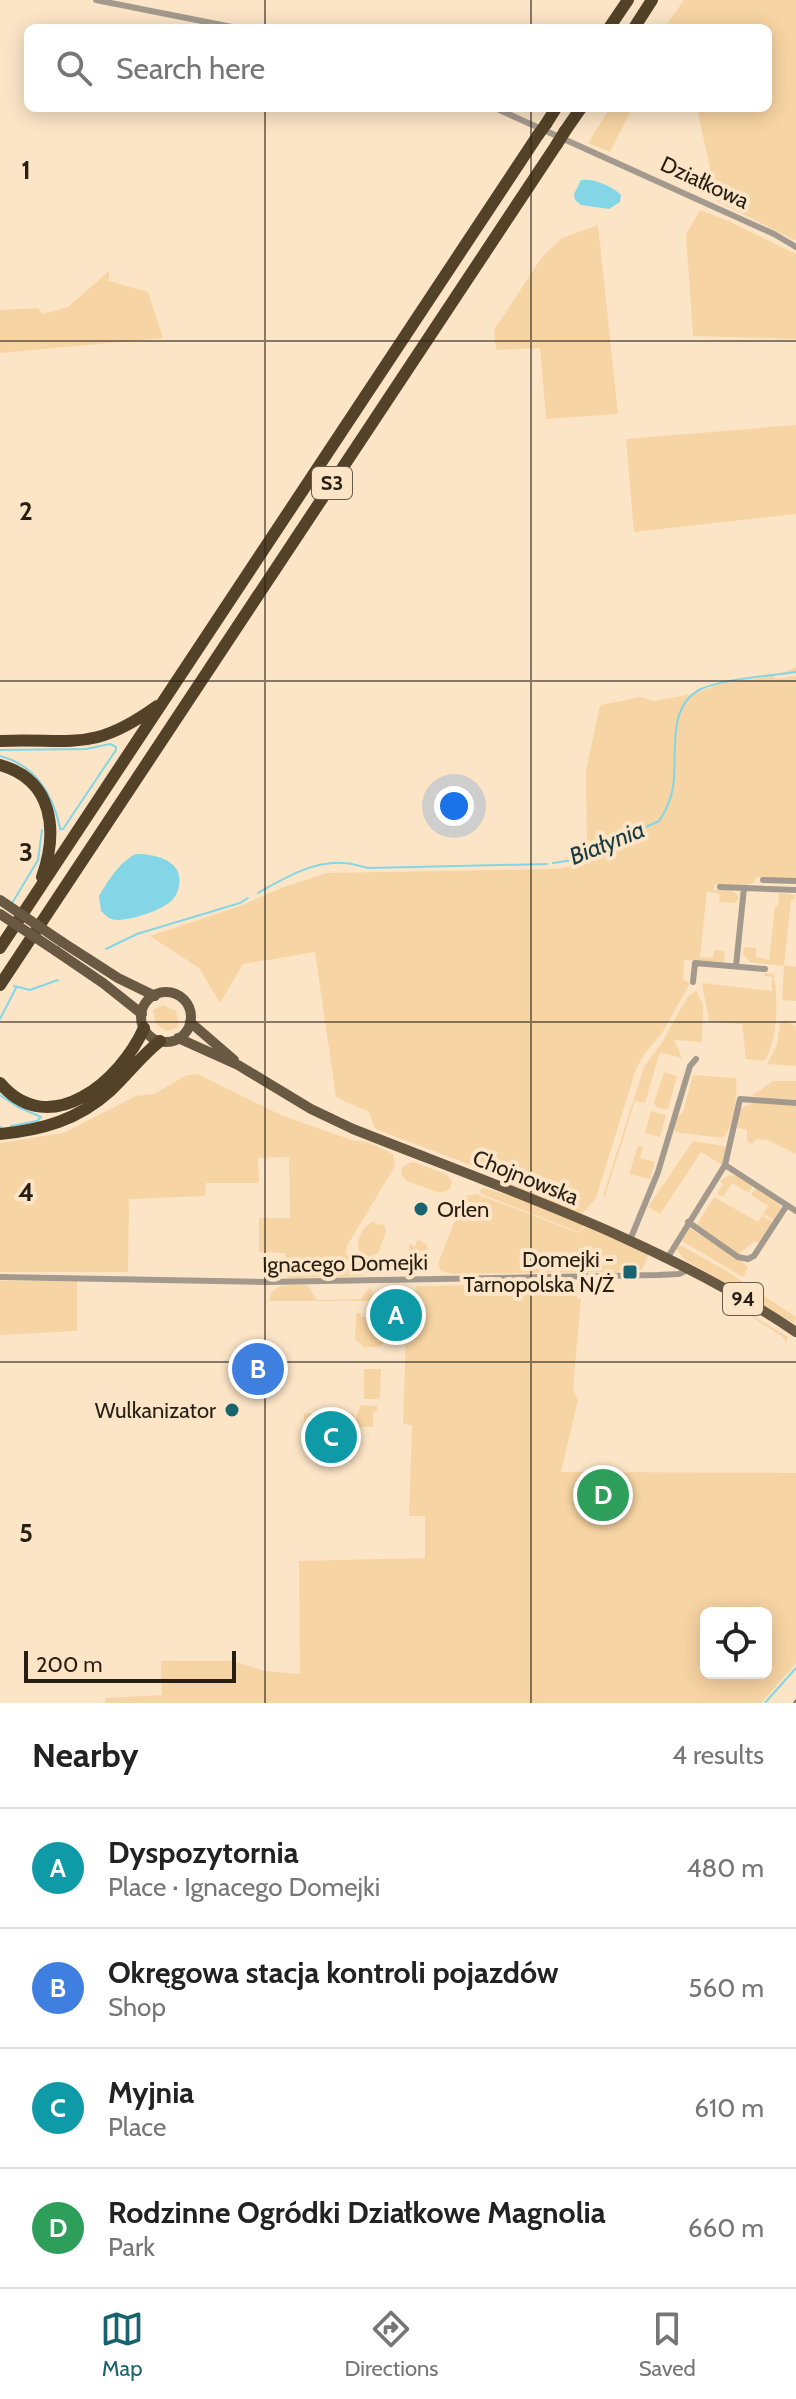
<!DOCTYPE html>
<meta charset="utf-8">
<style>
body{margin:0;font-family:Cabin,sans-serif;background:#f2f2f2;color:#222}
.controls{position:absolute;right:24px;bottom:24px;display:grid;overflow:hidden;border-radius:12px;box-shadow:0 4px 20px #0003}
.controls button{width:72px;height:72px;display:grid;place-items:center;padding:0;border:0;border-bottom:2px solid #e0e0e0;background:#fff;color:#222;font:40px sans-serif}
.scale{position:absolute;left:24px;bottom:20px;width:212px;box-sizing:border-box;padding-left:8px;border:4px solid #271f14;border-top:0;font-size:22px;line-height:28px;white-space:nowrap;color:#271f14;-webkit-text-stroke:6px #fce5c7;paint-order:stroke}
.you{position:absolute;left:454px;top:806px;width:28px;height:28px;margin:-20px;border:6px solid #fff;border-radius:50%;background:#1a73e8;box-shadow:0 0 0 12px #1a73e833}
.badge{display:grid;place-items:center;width:52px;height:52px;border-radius:50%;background:#18636f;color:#fff;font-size:26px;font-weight:700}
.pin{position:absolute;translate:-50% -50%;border:4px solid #fff;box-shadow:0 2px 8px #0006}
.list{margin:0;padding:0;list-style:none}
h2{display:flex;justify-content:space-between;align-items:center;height:104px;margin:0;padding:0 32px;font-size:34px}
h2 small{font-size:26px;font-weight:400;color:#767676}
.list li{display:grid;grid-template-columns:52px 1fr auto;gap:24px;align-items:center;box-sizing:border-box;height:120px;padding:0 32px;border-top:2px solid #e0e0e0}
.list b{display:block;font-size:30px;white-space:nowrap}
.list p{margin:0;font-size:26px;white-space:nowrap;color:#767676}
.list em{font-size:26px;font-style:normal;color:#767676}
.icon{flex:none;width:44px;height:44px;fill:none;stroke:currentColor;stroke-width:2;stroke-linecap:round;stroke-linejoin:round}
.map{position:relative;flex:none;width:796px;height:1703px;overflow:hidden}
.search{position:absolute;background:#fff;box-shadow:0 4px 20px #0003;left:24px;right:24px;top:24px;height:88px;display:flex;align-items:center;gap:20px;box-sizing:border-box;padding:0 28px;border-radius:12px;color:#767676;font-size:30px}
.sheet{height:584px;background:#fff}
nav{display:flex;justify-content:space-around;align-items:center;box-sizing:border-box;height:112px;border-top:2px solid #e0e0e0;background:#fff;font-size:22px;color:#767676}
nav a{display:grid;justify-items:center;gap:4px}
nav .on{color:#18636f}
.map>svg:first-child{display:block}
</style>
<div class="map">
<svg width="796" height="1703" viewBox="0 0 796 1703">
<rect width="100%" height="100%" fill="#fce5c7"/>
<path fill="#f7d4a3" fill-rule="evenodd" d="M684 0H796V241L717 201 697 108H768V28H664Z
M610 108H632L610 152 588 143Z
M700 210 731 222 796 254V339L693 336 686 235Z
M598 225 618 414 546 419 540 348 496 350 494 330 542 257 562 238Z
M109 271V281L148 292 163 338 0 353V310L38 308 43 314 68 307Z
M796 425V514L634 532 626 439Z
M796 667V672L774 676 775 679 796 676V880L756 877 755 882 745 886 714 885V890C724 891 734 886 739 899L734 903 719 902 720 894 707 891 700 957 713 958 714 950 725 951 724 962 684 960 683 980 689 982V985L662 1033 645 1053 636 1069 596 1198 582 1214 525 1192 481 1169 378 1130 374 1127 369 1112 336 1097 315 952 243 964 220 1003 199 968 150 936 243 905 281 888 327 873 557 869 577 865 587 859 586 770 600 705 641 697 653 701 694 694 719 684 774 676Z
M779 893 795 895V899L791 900 784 965 796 967V1001L782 1000 784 966 750 962 743 954 744 947 756 948V957L769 960 775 907H778Z
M765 973 773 974C779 996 778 1042 764 1061L746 1059 742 1024 709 1021 702 983 772 991V977L764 976Z
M696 990 703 1005 702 1042 674 1040 682 1058 661 1053 659 1055 645 1103 635 1101 605 1196H603L644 1067 661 1044 687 998Z
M163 1005 176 1011 179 1027 167 1031 156 1024 153 1010Z
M786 1020 796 1027V1066L767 1064 777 1045 780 1023Z
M664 1072 677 1076 668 1109 657 1108 654 1103Z
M197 1074 283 1116 352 1140 368 1142 393 1154 395 1166 347 1246 346 1253C358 1268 379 1267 397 1267L409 1250V1244L415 1246 418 1239 427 1245 429 1268 373 1269 361 1276 287 1278 285 1253 259 1252V1218H290L289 1157 258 1158 259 1183H206L205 1196 129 1199 128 1272H0V1143L63 1133 136 1096 154 1094 187 1075Z
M693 1075 736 1078C738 1092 734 1129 722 1138L675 1132 676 1117 683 1112Z
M773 1081H796V1100L751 1096Z
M755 1102 796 1105V1154L767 1140 756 1139 752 1144 747 1141V1130L735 1127 741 1108Z
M651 1111 666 1115 660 1137 645 1133Z
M693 1141 724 1146 726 1149 722 1165 701 1152 660 1214 648 1207Z
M638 1146 643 1147 640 1158 655 1162 650 1179 629 1174Z
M413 1162 446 1174 452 1182 450 1189 440 1193 407 1181 401 1174 403 1166Z
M729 1175 737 1176 753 1186 749 1193 732 1183 723 1197 717 1194 723 1184 720 1181Z
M756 1187 781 1206 774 1220 763 1214 768 1206 751 1195Z
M483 1188 514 1197 584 1225 579 1232 481 1194 480 1190Z
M476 1194 579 1233 586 1225 649 1253 642 1270H619V1272L454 1274 441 1271 438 1264 464 1196Z
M714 1197 758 1222 762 1216 773 1222 760 1242H753L739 1254 696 1226Z
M375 1221V1224L380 1226 381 1223 385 1226 386 1232 378 1253 369 1257 359 1251C355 1240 364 1224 375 1221Z
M689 1228 742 1261 748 1268 743 1277 680 1240Z
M678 1244 725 1270 796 1317 795 1324 685 1260 676 1249Z
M0 1281H77V1331L0 1335Z
M578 1284 577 1298 581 1299 573 1389 578 1400 561 1472 796 1473V1663L761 1703H105V1698L162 1695 161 1661H233L265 1671 300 1674 299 1561 425 1558V1516H409L412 1425 403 1424 406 1333H413V1318H408L406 1328V1301H415L416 1286ZM766 1613V1673H706V1613Z
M307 1285 317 1300 361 1299 369 1288 373 1292 372 1298H382L384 1301H269C272 1282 291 1285 307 1285Z
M704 1286 788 1337 786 1343 783 1337Z
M383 1305V1344L379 1347H364L355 1339 356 1313H360L361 1317H379L380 1307Z
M364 1369H381L380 1397 377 1399H364Z
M360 1405 377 1406V1411L373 1412V1427H353Z
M304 1413C321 1413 340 1416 354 1414L350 1427H304Z"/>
<path fill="#84d6e6" d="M581 180C594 178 612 186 621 195L620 202 609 209 581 205 575 200 574 194Z
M136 854C155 854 184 860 179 886 178 892 175 898 170 902 160 911 131 920 117 920 110 920 106 916 101 911L99 896C108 881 120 861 136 854Z"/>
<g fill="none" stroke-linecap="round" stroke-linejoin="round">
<path stroke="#84d6e6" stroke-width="2" d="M0 750 86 749 110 744 116 747V750L63 829H60
M0 756C35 765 53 794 60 828
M553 863 573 860 659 821C666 811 671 800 673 787 678 757 666 708 699 690 720 679 771 676 796 672
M258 893C285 878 312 861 344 863 353 863 361 867 369 868L547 864
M11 905 38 860 42 830
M106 949 137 934 240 903 248 898
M14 986 30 990 58 980
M0 1019 16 988
M0 1095 18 1107 41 1117 37 1121 11 1126
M0 1127H1
M765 1703 796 1668"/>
<path stroke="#a39a8d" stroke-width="6" d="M96 0 237 28
M495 108 774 234 796 247
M763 880 796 881
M720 887 796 890
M736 966 744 888
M693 982 695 963 765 969
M725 1165 796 1211
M688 1222 738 1257 748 1259 754 1256 787 1205
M630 1240 658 1172 690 1066 696 1059
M668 1257 725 1165 740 1099 796 1103
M0 1277 266 1282 658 1275 679 1274 687 1270"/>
<path stroke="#695942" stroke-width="10" d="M62 942 118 978 155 996
M56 951 103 983 142 1014
M141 1017a25 25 0 1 1 50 0a25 25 0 1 1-50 0Z
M190 1022 234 1060
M178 1038 238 1065 311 1109 353 1129C504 1189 661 1241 796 1332"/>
<path stroke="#544228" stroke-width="12" d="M609 28 628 0
M634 28 652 0
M546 124 556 108
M565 131 581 108
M0 741C73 738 92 753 157 706
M0 765C54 780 58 832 42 877
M0 948 538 135
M0 985 557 144
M0 1083C50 1142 121 1080 144 1028
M0 1134C42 1130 78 1120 110 1091 127 1075 141 1056 160 1041"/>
<path stroke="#746755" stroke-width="2" stroke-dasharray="14 14" stroke-linecap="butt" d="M794 1703 796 1700"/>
<path stroke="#695942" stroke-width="10" d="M0 900 62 942
M0 914 56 951"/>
<path stroke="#544228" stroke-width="12" d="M538 135 546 124
M557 144 565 131"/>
</g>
<path fill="none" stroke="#271f14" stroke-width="2" stroke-opacity="0.55" d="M265 0V28M531 0V28M265 108V1703M531 108V1703M0 341H796M0 681H796M0 1022H796M0 1362H796"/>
<g fill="#18636f" stroke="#fce5c7" stroke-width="3">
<circle cx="421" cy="1209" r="8"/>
<rect x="622" y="1264" width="16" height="16" rx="4"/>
<circle cx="232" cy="1410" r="8"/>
</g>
<g text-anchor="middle" stroke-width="8" stroke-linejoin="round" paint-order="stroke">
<g fill="#fce5c7" stroke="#675a4a" stroke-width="2">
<rect x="312" y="467" width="40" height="32" rx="6"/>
<rect x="723" y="1283" width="40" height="32" rx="6"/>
</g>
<g font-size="20" font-weight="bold" fill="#271f14">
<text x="332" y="490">S3</text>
<text x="743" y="1306">94</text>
</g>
<g font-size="22" fill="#271f14" stroke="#fce5c7">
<text transform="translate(705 182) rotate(25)" y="8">Działkowa</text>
<text transform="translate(526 1177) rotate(22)" y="8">Chojnowska</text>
<text transform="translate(345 1263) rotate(-1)" y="8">Ignacego Domejki</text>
</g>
<g font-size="22" fill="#271f14" stroke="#fce5c7" text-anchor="end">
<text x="437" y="1217" text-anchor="start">Orlen</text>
<text x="614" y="1267">Domejki -<tspan x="614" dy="25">Tarnopolska N/Ż</tspan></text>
<text x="216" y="1418">Wulkanizator</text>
</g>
<g font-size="24" font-style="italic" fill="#163d44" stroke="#fce5c7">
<text transform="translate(607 843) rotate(-22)" y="8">Białynia</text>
</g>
</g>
<g font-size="26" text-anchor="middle" font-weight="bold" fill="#271f14" stroke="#fce5c7" stroke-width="8" stroke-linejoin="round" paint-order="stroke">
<text x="26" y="179">1</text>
<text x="26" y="520">2</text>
<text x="26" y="861">3</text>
<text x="26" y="1201">4</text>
<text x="26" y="1542">5</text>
</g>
</svg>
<div class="controls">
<button><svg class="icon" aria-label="locate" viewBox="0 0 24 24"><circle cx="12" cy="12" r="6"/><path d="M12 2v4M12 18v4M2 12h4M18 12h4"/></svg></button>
</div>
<div class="scale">200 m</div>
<div class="you"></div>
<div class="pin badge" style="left:396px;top:1315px;background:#0f9aa8">A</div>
<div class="pin badge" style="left:258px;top:1369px;background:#3f7fe0">B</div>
<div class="pin badge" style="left:331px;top:1437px;background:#0f9aa8">C</div>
<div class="pin badge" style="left:603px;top:1495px;background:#2e9e5b">D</div>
<div class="search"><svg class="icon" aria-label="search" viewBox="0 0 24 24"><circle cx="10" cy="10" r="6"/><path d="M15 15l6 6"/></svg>Search here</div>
</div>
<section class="sheet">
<h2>Nearby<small>4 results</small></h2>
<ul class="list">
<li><span class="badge" style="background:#0f9aa8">A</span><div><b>Dyspozytornia</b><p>Place · Ignacego Domejki</p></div><em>480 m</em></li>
<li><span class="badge" style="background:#3f7fe0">B</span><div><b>Okręgowa stacja kontroli pojazdów</b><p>Shop</p></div><em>560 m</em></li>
<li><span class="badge" style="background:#0f9aa8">C</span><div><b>Myjnia</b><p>Place</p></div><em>610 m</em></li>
<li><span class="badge" style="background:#2e9e5b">D</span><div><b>Rodzinne Ogródki Działkowe Magnolia</b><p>Park</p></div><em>660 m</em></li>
</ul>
</section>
<nav>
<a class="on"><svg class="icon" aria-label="map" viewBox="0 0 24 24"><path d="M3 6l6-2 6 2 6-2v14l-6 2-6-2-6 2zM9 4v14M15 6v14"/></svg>Map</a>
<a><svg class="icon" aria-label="directions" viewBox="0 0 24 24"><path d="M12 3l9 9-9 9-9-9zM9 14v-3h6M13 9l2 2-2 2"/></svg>Directions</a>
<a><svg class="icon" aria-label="saved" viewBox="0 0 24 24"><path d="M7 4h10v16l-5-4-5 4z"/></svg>Saved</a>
</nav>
